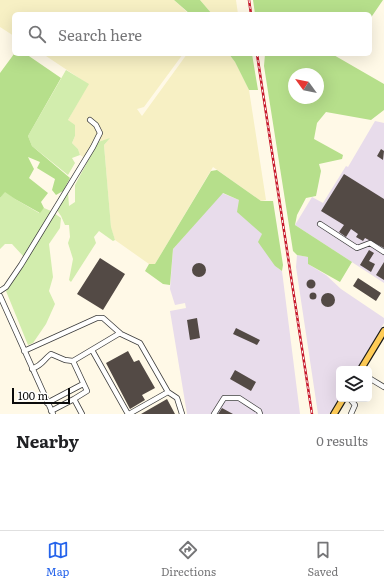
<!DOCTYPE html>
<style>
body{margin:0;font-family:Literata,serif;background:#f2f2f2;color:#202124}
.controls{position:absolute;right:12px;bottom:12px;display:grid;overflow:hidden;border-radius:6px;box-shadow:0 4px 16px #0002}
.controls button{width:36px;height:36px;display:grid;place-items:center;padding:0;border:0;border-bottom:1px solid #e0e0e0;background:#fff;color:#202124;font:20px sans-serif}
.compass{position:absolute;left:288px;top:68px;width:36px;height:36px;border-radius:50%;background:#fff;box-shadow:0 4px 16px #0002;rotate:303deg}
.scale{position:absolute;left:12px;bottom:10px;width:58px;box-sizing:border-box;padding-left:4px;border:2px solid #0a0a0a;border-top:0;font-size:11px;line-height:14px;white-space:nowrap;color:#0a0a0a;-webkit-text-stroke:3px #fff;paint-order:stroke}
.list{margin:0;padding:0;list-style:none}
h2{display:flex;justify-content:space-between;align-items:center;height:52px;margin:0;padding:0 16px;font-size:17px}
h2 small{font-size:13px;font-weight:400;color:#757577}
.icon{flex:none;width:22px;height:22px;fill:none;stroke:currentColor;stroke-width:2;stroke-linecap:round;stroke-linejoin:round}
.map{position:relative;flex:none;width:384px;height:414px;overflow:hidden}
.search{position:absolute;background:#fff;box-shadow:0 4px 16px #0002;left:12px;right:12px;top:12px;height:44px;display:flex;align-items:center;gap:10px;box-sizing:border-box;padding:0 14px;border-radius:6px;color:#757577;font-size:15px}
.sheet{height:116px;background:#fff}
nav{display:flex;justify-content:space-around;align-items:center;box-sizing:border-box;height:56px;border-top:1px solid #e0e0e0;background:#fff;font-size:11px;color:#757577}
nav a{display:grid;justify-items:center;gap:2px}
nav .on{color:#2563eb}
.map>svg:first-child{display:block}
</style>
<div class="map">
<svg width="384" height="414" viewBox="0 0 384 414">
<rect width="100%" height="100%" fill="#fff9e7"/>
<path fill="#e8dceb" d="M375 121 384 123V283L295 225 312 197 323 203 346 166 348 167Z
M222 193 239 200 254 225 262 234 275 266 282 271 300 414H187L170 311 186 308 185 303 175 305 170 289 173 249Z
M297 255 308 257V264L326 275 341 289 384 318V323L357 369H339V398L329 414H318L296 267Z"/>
<path fill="#f7f0c4" d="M0 0H174L189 14H14V36L0 27Z
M200 0H236L238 14H212Z
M43 54H183L144 107 137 109 142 116 187 54H229L235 62 249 90 266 200 261 201 213 167 155 264H149L115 240 111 228 104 145 109 139 98 142 88 160 80 155 78 149 72 143 75 136 68 120 88 84Z"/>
<path fill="#d2edad" d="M66 70 89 84 68 120 75 125V136L72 143 78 149 80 155 72 158 75 163 68 175 32 146 28 136Z
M110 138 104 145 111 227 115 240 113 241 99 231 94 237 96 243 71 282 69 280 73 259 68 243 70 237 69 225H65L61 216 57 210 68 192 69 206 75 202V185L98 142Z
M5 191 15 199 39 213 44 208 51 211 24 257 12 244H5L0 249V198Z
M54 213 61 218 60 228 49 244 53 277 49 291 55 304 46 324 33 343 28 345 6 291 18 274Z"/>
<path fill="#b6df8b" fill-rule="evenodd" d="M174 0H200L212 14H190Z
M253 0H383L370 19V14H255Z
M14 54H26L61 78 28 136 32 146 70 178 63 191 56 195 52 190 55 179 37 168 40 162 28 157 34 169 29 178 48 193 41 202 44 208 40 213 15 199 5 192 0 198V73Z
M229 54H252L258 90H249L235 62Z
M265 54H332L384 84V110L371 120 326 112 317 123 314 139 343 155 342 159 319 164 321 171 316 196 306 198 297 215 295 225 352 262 340 282 308 264V257L297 255 293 251 264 66ZM294 74H318V98H294Z
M217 170 261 201H273L283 265 282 271 275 266 258 242 262 234 237 212 239 200 223 193 173 249 170 285 163 284 145 271 149 264H155L211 171Z"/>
<path fill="#534a45" d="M381 149 384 151 383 160 377 156Z
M344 174 384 199V248L365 238 363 241 356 237 358 234 351 229 346 237 339 232 344 225 321 211Z
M369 250 374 253 369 261 375 264 371 272 360 265Z
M100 258 125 274 103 310 77 294Z
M384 262V280L376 275Z
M192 270a7 7 0 1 1 14 0a7 7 0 1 1-14 0Z
M358 278 381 293 376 301 353 286Z
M306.5 284a4.5 4.5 0 1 1 9 0a4.5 4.5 0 1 1-9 0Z
M309.5 296a3.5 3.5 0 1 1 7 0a3.5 3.5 0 1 1-7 0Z
M321 300a7 7 0 1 1 14 0a7 7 0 1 1-14 0Z
M197 318 200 338 190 340 187 320Z
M236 328 260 340 257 345 233 334Z
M128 351 134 362 139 360 155 388 142 395 145 400 130 409 106 363Z
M235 370 256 382 251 391 230 379Z
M167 399 175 414H141Z
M222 408 233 414H218Z"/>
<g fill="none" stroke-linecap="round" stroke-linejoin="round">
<defs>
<path id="minor" d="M320 224 357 248 370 243 384 252
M0 291 6 287 21 265 93 147 100 133 96 125 90 120
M0 296 53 414
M92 350 128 414
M24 351 97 318H103L121 334 140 343 168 392 129 414
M73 361 87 391 74 399
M32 369C44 364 42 361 51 354L65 360 73 361 120 333
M369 378 384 387
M168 392 177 398 182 414
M350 399 355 405 351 414
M47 403 83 384
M51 411 74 399 82 414
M214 414 224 398H239L259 411 260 414"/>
<path id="major" d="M361 369 384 331
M334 414 343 399"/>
</defs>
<use href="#minor" stroke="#3d3d3d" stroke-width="6"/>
<use href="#major" stroke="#1b1b1b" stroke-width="8"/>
<use href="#minor" stroke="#fff" stroke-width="4.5"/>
<use href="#major" stroke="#ffcc57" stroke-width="5.5"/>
<defs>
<path id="rail" d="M249 0 251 14
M257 54 312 414"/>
</defs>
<use href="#rail" stroke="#c61629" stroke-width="2.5"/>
<use href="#rail" stroke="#fff" stroke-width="1" stroke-dasharray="3" stroke-linecap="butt"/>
</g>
</svg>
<div class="controls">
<button><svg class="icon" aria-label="layers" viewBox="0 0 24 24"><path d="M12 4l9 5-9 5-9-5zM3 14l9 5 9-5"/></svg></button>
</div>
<svg class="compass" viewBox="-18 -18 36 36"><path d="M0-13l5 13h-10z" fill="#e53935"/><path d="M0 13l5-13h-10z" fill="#757577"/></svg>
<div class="scale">100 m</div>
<div class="search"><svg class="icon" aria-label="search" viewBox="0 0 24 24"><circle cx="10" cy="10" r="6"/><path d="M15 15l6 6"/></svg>Search here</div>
</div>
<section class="sheet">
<h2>Nearby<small>0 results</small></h2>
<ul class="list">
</ul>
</section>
<nav>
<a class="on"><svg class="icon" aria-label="map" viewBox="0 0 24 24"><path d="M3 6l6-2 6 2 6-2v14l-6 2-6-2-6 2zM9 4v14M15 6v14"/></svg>Map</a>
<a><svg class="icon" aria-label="directions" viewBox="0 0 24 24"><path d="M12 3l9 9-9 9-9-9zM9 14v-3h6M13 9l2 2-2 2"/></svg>Directions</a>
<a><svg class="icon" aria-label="saved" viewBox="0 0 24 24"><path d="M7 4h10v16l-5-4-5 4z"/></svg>Saved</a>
</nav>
